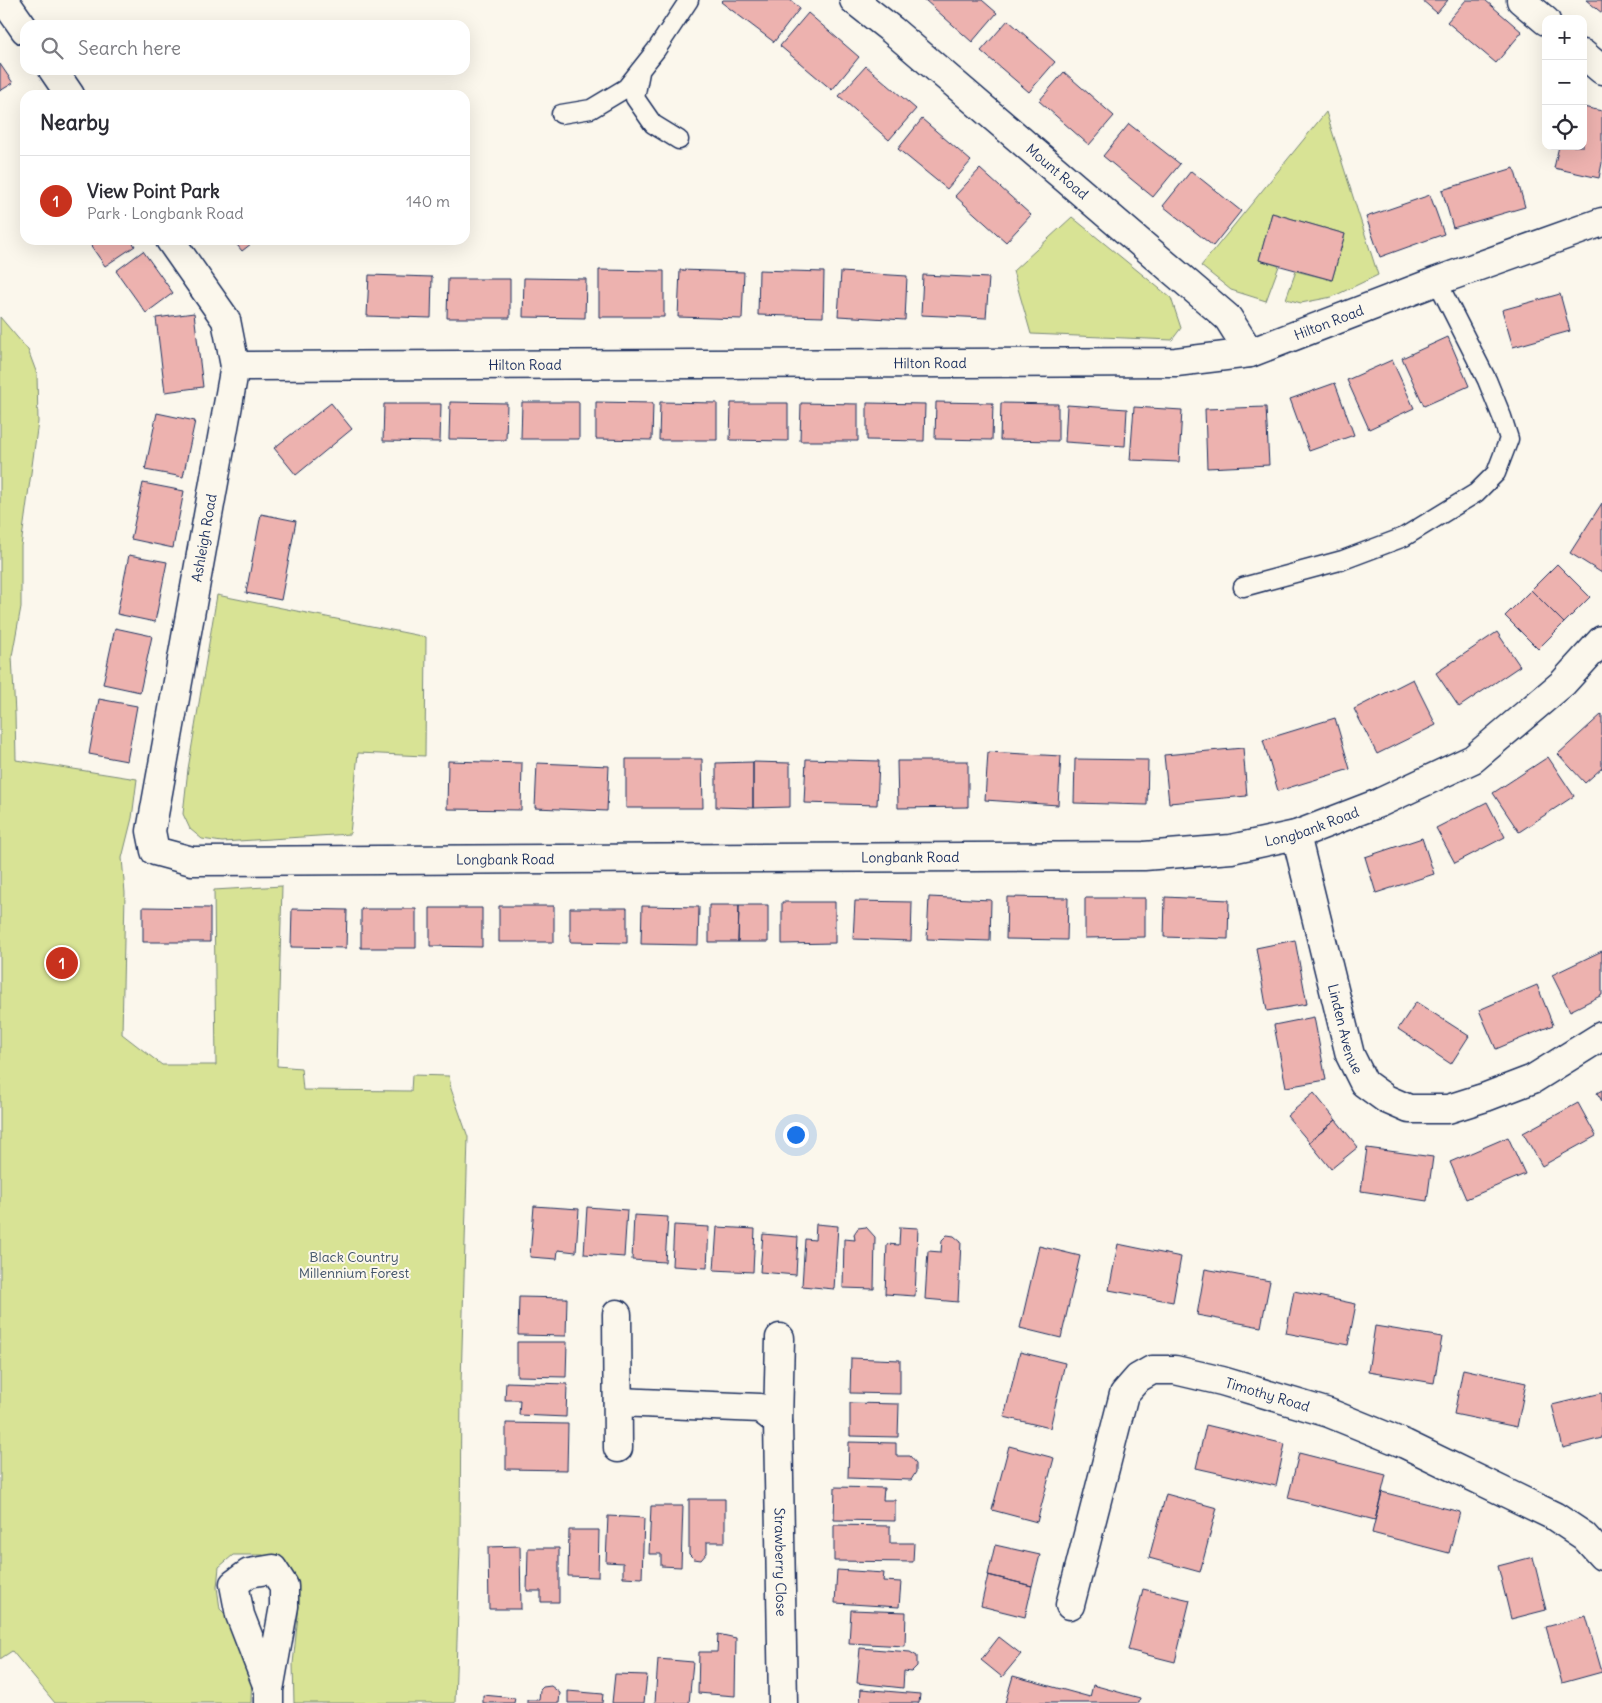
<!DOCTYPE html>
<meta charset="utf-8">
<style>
body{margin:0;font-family:Delius,sans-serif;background:#f2f2f3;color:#2b2b33}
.controls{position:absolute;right:15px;top:15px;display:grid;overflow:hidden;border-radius:10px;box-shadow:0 5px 20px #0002}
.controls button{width:45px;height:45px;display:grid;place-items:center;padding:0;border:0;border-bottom:1px solid #e1e1e2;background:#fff;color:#2b2b33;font:25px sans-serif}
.you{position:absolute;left:795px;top:1134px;width:18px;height:18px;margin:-12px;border:4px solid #fff;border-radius:50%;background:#1a73e8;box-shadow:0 0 0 8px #1a73e833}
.badge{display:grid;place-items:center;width:32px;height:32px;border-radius:50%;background:#c8321e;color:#fff;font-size:16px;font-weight:700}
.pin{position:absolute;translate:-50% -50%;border:2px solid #fff;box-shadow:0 1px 5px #0006}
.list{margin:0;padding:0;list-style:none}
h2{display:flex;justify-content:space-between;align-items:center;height:65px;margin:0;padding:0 20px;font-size:21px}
h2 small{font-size:16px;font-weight:400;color:#7c7c81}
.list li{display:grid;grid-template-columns:32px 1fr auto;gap:15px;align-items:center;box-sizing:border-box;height:90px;padding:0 20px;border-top:1px solid #e1e1e2}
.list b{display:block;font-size:19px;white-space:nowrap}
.list p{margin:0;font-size:16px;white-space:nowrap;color:#7c7c81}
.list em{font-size:16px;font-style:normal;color:#7c7c81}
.icon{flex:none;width:28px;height:28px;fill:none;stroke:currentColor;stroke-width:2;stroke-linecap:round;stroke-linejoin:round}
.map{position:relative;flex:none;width:1602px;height:1703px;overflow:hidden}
.search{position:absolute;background:#fff;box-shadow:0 5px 20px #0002;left:20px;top:20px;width:450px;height:55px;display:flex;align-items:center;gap:12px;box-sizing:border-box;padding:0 18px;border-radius:15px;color:#7c7c81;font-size:19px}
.panel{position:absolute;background:#fff;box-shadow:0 5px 20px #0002;left:20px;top:90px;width:450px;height:155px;border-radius:15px}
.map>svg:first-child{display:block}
</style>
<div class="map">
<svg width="1602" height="1703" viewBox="0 0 1602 1703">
<rect width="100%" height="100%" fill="#fbf7ec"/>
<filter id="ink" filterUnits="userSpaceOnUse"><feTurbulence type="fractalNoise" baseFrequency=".02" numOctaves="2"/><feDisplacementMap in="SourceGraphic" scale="10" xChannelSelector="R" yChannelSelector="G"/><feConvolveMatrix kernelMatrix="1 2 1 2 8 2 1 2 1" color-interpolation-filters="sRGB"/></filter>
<g filter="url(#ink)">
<path fill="#d8e395" stroke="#7a897a" d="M1326 112 1378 275 1332 297 1301 303 1286 299 1296 271 1332 280 1345 234 1272 213 1259 260 1279 266 1266 301 1231 290 1201 266Z
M1072 217 1171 298 1181 328 1172 340 1031 334 1013 271Z
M0 317 28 350 37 374 38 422 21 546V607L12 656 15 714 16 760 137 779 132 818 122 858 125 893 122 1034 162 1065H216L214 890 282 886 277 1066 301 1068 303 1090 411 1091 412 1075 449 1076 451 1089 468 1137 461 1383 460 1547 455 1703H294L293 1664 299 1606 293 1587 283 1570 263 1555H233L219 1567 217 1587 220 1609 237 1625 252 1668 251 1703H55L12 1651 0 1659Z
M217 595 426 637 425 756 358 753 350 834 222 842 202 839 190 829 183 814 188 769Z"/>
<path fill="#edb2af" stroke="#1b2f5e" d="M723 0H790L800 8 774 42 721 2Z
M925 0H982L997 13 972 42Z
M1422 0H1448L1437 13Z
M1466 0H1485L1522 32 1496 63 1447 22Z
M1586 0H1602V13Z
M808 13 859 57 832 90 780 46Z
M1008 20 1055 62 1029 92 981 51Z
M0 64 13 83 0 91Z
M866 66 916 109 889 140 839 96Z
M1064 72 1114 116 1089 145 1039 101Z
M1583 107 1602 111V163L1599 178 1554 168 1559 146H1583Z
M922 119 971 161 947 189 898 149Z
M1129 124 1180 164 1153 197 1103 156Z
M1514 168 1525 207 1453 228 1442 190Z
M980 169 1031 215 1006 242 955 196Z
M1191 171 1241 211 1213 246 1163 206Z
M1430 195 1444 234 1380 257 1366 217Z
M1272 213 1345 234 1332 280 1259 260Z
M87 240H131L135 246 105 266Z
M233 240H256L242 251Z
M143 251 173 293 146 313 116 271Z
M599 270 664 271V317H599Z
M680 270 744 272 742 319 678 317Z
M759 270 824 272 823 317 758 315Z
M841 272 907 276 905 320 838 316Z
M369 275 432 277 431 318 367 316Z
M923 275 989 278 986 318 921 315Z
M524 278 586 279 585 318 523 317Z
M448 279H510V318H447Z
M1560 294 1570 331 1513 347 1502 310Z
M194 313 203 387 165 392 156 318Z
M1448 337 1469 386 1424 406 1402 358Z
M1392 360 1414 408 1369 429 1347 380Z
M1335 383 1354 435 1309 451 1290 399Z
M450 402 507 403 506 440 449 439Z
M522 402H579V439H521Z
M596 402 653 403 652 440 596 439Z
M660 402 717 403V440H659Z
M936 402 993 403 992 440 935 439Z
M331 403 352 429 296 475 274 448Z
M731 403H788V441L730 440Z
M801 403 858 404V441H800Z
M867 403 925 404 924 441 867 440Z
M1001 403 1058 404V441L1000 440Z
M384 404H441L440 442 383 441Z
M1067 405 1127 409 1125 446 1065 442Z
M1134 407 1182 410 1179 462 1130 460Z
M1266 407 1269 465 1207 468 1205 409Z
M157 413 195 421 183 477 145 470Z
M143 483 184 491 173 548 131 539Z
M1602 503V573L1570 553Z
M261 514 296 521 281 600 246 593Z
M129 555 167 562 155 622 117 614Z
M1557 564 1590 597 1564 623 1531 590Z
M1531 590 1564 623 1538 649 1505 616Z
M115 628 152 636 140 692 103 684Z
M1497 632 1520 666 1459 707 1436 673Z
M1413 679 1436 725 1377 754 1354 709Z
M99 699 137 706 127 761 89 754Z
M1602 714V768L1585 783 1558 754Z
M1335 718 1350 769 1278 791 1263 740Z
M1243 748 1247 796 1169 803 1164 755Z
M988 752 1061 756 1058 805 985 800Z
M1548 757 1574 796 1519 832 1493 793Z
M626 759H702L703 808H626Z
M806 759 879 761 877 805 804 803Z
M1075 759 1148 760 1147 805 1074 803Z
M448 761 522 763 521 810 447 809Z
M897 761H968V807L898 808Z
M753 762V808L716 807V763Z
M753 762 790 763V807L753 808Z
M537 763 609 766 607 811 535 808Z
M1487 802 1505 837 1455 863 1436 828Z
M1422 838 1434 874 1376 893 1365 857Z
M929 897 991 900 990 941 927 939Z
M1007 897 1068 898 1067 940 1006 939Z
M1165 897 1229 900 1228 939 1164 937Z
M1085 898H1145V937L1085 938Z
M855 901 912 902 911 941 853 939Z
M782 902H835V943L782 944Z
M709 905H739L738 942H709Z
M739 905H768V942H738Z
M499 906H554V942H499Z
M642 906 699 907 698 945 641 944Z
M143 907 210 908V942H143Z
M430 908H482V947L430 946Z
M570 908H627V943L570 942Z
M292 909 347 910 346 948 291 947Z
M361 909H416V948H361Z
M1295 940 1307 1004 1267 1011 1256 948Z
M1602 951V995L1570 1011 1552 975Z
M1537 985 1553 1025 1496 1049 1479 1010Z
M1416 1002 1469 1036 1451 1064 1398 1029Z
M1314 1017 1326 1080 1286 1087 1274 1025Z
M1602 1090V1101L1597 1093Z
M1314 1093 1336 1120 1309 1142 1287 1116Z
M1578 1103 1596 1136 1542 1166 1523 1133Z
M1336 1120 1358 1147 1331 1169 1309 1142Z
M1508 1137 1525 1174 1466 1199 1450 1162Z
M1367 1148 1433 1157 1427 1201 1361 1191Z
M534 1206 579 1209 576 1252 558 1250 557 1259 530 1257Z
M587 1207 627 1210 624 1257 584 1254Z
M634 1215 668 1217 665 1262 632 1260Z
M816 1224 838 1226 834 1289 802 1286 805 1239 815 1240Z
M674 1225 709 1227 707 1268 672 1266Z
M717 1227 755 1229 753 1272 714 1270Z
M866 1227 875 1237 874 1289 843 1288 844 1239 855 1240 854 1234 858 1228Z
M900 1227 918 1228 915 1296 885 1294 887 1244 899 1245Z
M763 1234 798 1237 796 1275 760 1272Z
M947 1235 954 1236 961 1242 958 1302 925 1299 928 1251 941 1252 942 1240Z
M1118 1244 1181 1257 1173 1302 1109 1290Z
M1039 1246 1080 1256 1061 1338 1020 1328Z
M1205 1269 1270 1281 1261 1327 1197 1315Z
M1294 1291 1356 1304 1348 1345 1286 1333Z
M519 1297 567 1298 566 1336 518 1335Z
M1375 1326 1442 1337 1434 1383 1368 1372Z
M517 1342H567L566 1377 517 1376Z
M1020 1352 1065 1363 1050 1428 1004 1417Z
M851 1358 900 1360V1394L850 1393Z
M1463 1369 1526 1383 1517 1427 1454 1414Z
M506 1382 567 1384 566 1417 519 1415 520 1400H505Z
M1602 1393V1438L1563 1448 1552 1405Z
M850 1403 899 1404 898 1437 850 1436Z
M506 1423 568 1424 567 1470 506 1469Z
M1206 1425 1285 1444 1276 1486 1196 1468Z
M849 1442 896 1443V1456H910L916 1463V1472L911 1480 848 1478Z
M1009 1446 1054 1458 1037 1522 992 1510Z
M1299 1453 1386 1475 1375 1520 1288 1498Z
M835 1487 884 1488 883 1500H895V1521L834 1520Z
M1382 1492 1460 1512 1449 1553 1372 1533Z
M1166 1494 1217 1508 1200 1572 1149 1558Z
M689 1499H725V1542H707V1553L701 1560 694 1559 689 1554Z
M651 1506H683L681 1567 661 1566V1554H649Z
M608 1516 644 1518 642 1578 623 1577V1563L606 1562Z
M834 1525 890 1526V1543H914L913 1562 834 1561Z
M569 1530H599L598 1577 568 1576Z
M995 1545 1040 1555 1032 1586 988 1575Z
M520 1546 521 1609H489L488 1547Z
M528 1548H559V1602H541V1591H527Z
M1533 1557 1546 1610 1511 1619 1498 1566Z
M837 1570 884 1573 883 1581 901 1582 899 1607 835 1603Z
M988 1575 1032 1586 1025 1617 981 1606Z
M1143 1589 1190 1600 1175 1662 1128 1650Z
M851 1610 906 1612 905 1646 849 1643Z
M1586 1616 1602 1672 1562 1683 1546 1627Z
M718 1634 736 1638 735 1696 698 1693 699 1652H717Z
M999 1637 1021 1654 1002 1677 981 1660Z
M860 1648 910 1652 917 1656V1666L911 1672 904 1671 903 1688 857 1683Z
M658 1659 693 1662 689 1703H655Z
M615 1674 647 1675 644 1703H612Z
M1013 1676 1090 1697 1093 1685 1140 1698 1139 1703H1005Z
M551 1686 560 1693 559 1703H527V1700H539L540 1690 543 1687Z
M861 1689 920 1694 919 1703H860Z
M568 1691 603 1694 602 1703H568Z
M483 1695 515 1698 514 1703H483Z"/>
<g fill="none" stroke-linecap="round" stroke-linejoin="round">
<defs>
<path id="lane" d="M640 72 635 98 653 124 679 140
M561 114 591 109 626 88 656 50 689 0
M1243 587 1343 560 1404 537 1476 493 1496 473 1509 439 1502 417 1487 380 1437 281"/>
<g id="street">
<path d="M4 0 25 30"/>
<path id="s1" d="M854 0 892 30 1228 318 1250 353"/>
<path d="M1521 0 1546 21"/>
<path d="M1583 54 1602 70"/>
<path d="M53 70 70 95"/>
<path id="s2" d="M170 240 226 320 235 366 151 831 155 851 192 861 1144 856 1231 849 1296 835 1379 803 1473 759 1563 683 1602 640"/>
<path id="s3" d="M235 366 1176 362 1250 353 1437 281 1602 222"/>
<path id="s4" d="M1296 835 1350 1055 1364 1083 1386 1099 1409 1109H1448L1486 1097 1533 1079 1602 1036"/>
<path d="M617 1314 618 1448"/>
<path id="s5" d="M618 1402 760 1408 778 1422 783 1703"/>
<path d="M778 1422 780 1338"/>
<path id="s6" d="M1070 1605 1124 1394 1138 1378 1152 1370H1175L1222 1381 1329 1413 1405 1444 1554 1516 1584 1536 1602 1556"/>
<path d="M269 1703V1690L284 1606V1586L273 1569 249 1573 234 1584 240 1615 269 1690"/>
</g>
</defs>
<use href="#lane" stroke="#1b2f5e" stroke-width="21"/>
<use href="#street" stroke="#1b2f5e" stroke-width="31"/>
<use href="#lane" stroke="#fbf7ec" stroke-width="18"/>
<use href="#street" stroke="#fbf7ec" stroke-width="28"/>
</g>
</g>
<g text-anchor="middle" stroke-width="4" stroke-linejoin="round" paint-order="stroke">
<g font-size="14" fill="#1b2f5e" stroke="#fbf7ec">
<text dy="5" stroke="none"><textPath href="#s1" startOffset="266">Mount Road</textPath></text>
<text dy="5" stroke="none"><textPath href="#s3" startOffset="1100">Hilton Road</textPath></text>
<text dy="5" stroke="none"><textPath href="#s3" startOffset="695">Hilton Road</textPath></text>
<text dy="5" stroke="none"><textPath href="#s3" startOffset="290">Hilton Road</textPath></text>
<text transform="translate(204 538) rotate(-80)" y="5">Ashleigh Road</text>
<text dy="5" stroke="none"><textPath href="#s2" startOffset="1799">Longbank Road</textPath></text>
<text dy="5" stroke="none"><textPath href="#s2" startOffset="1394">Longbank Road</textPath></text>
<text dy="5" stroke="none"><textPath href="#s2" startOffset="989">Longbank Road</textPath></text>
<text dy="5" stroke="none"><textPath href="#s4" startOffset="200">Linden Avenue</textPath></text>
<text dy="5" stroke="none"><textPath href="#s6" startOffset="374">Timothy Road</textPath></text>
<text dy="5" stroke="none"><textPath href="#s5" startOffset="305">Strawberry Close</textPath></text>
</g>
<g font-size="14" fill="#415369" stroke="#fbf7ec">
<text x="354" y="1262">Black Country<tspan x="354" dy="16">Millennium Forest</tspan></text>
</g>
</g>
</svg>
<div class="controls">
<button>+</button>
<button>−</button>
<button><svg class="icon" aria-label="locate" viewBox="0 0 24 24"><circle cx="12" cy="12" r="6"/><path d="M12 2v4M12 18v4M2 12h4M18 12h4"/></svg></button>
</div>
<div class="you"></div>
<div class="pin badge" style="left:62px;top:963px">1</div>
<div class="search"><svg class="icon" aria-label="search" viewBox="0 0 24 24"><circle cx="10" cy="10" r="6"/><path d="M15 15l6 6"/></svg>Search here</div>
<section class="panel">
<h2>Nearby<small></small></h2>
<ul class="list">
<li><span class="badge">1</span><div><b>View Point Park</b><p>Park · Longbank Road</p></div><em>140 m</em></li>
</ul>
</section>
</div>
